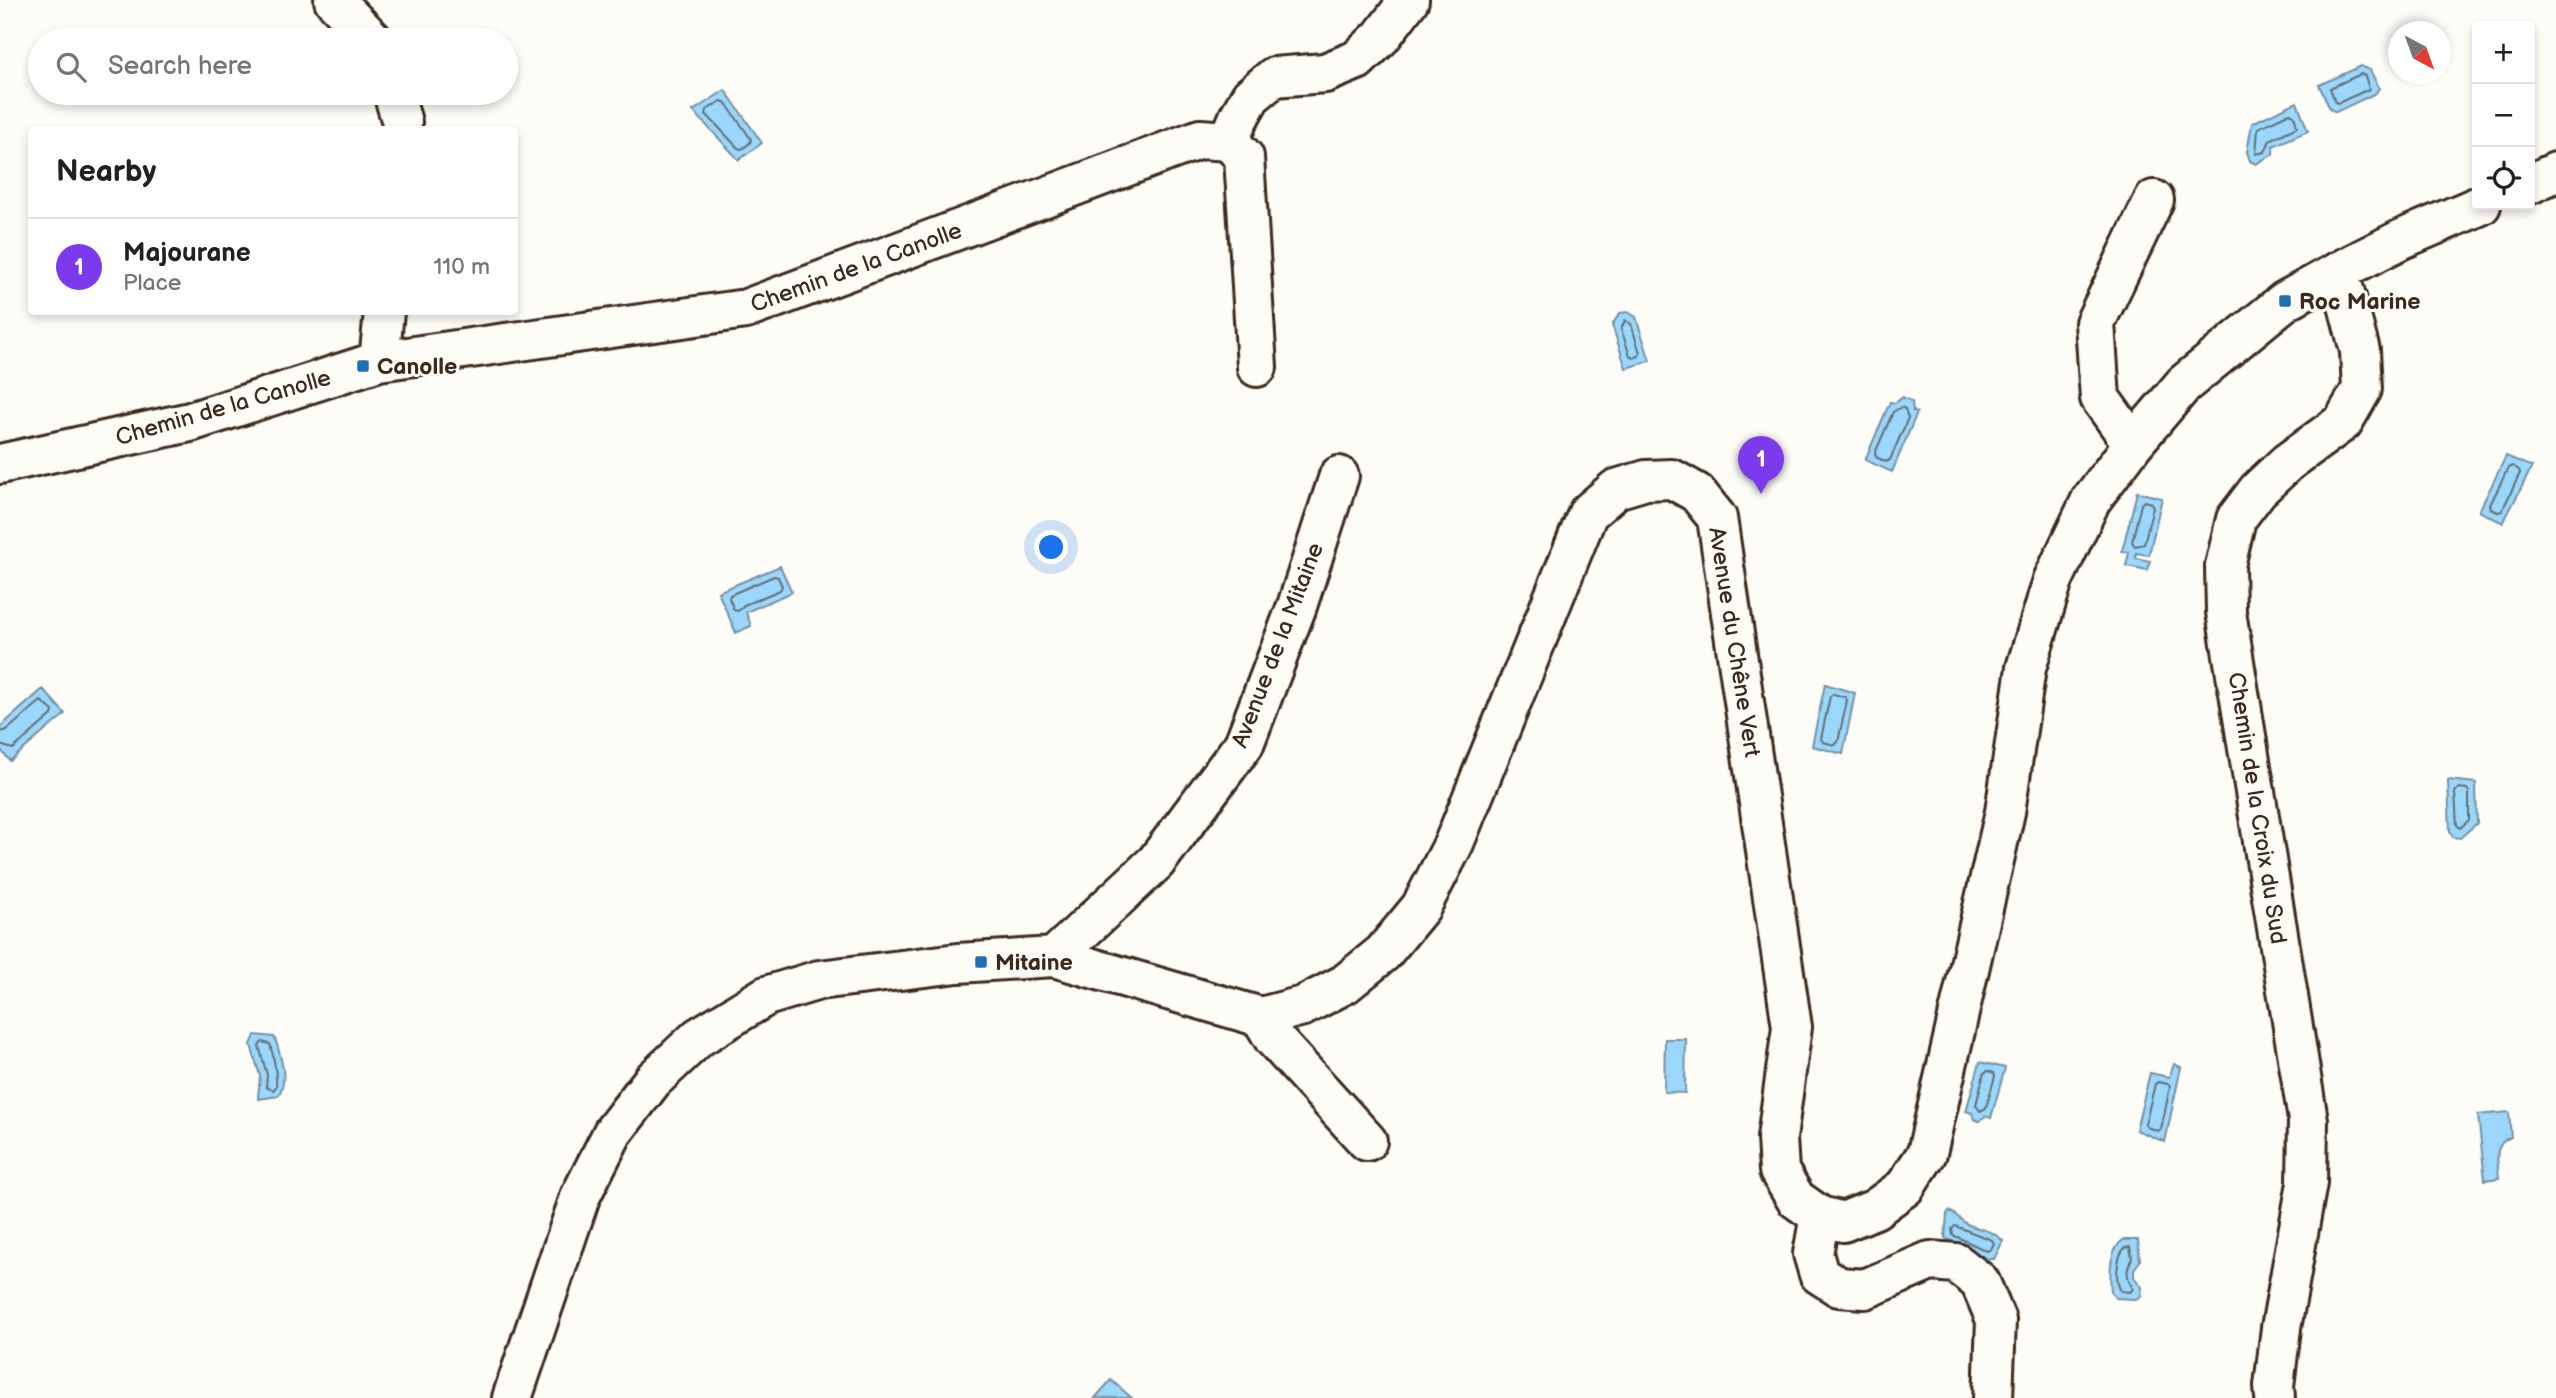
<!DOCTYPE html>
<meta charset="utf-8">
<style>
body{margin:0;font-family:"Balsamiq Sans",sans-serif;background:#f6f6f6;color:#202124}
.controls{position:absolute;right:21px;top:21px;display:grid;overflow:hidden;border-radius:7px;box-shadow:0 4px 10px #0003}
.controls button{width:63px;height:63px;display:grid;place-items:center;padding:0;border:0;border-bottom:2px solid #e0e0e0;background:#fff;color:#202124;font:35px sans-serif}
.compass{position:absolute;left:2388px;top:21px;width:63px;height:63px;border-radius:50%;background:#fff;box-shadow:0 4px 10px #0003;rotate:139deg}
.you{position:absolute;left:1052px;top:548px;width:24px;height:24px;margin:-18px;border:5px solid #fff;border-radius:50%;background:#1a73e8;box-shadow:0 0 0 10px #1a73e833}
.badge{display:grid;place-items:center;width:46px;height:46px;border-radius:50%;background:#7c3aed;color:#fff;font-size:23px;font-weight:700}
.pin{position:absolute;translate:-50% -58px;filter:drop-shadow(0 2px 4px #0008)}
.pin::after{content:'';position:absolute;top:37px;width:24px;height:21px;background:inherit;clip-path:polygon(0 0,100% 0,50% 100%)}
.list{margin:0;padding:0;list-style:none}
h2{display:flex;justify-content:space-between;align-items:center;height:91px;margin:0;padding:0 28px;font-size:30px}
h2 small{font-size:23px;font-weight:400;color:#757577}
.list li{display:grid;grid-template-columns:46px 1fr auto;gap:21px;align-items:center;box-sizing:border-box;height:98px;padding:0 28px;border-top:2px solid #e0e0e0}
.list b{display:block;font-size:26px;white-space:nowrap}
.list p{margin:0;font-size:23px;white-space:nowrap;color:#757577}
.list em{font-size:23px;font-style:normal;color:#757577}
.icon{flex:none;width:38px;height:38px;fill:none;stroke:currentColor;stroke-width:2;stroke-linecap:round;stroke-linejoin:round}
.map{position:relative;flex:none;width:2556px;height:1398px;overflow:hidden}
.search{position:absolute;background:#fff;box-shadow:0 4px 10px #0003;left:28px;top:28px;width:490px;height:77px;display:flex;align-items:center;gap:18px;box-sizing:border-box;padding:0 24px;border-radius:38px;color:#757577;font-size:26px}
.panel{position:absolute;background:#fff;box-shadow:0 4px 10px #0003;left:28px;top:126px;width:490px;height:189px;border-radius:7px}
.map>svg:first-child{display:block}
</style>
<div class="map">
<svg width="2556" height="1398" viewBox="0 0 2556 1398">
<rect width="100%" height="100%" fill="#fdfcf7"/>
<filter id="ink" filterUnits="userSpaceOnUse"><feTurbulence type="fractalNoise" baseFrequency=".0143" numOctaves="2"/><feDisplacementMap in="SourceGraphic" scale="14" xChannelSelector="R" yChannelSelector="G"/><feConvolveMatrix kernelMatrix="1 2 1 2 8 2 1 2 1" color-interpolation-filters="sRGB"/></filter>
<g filter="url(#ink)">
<path fill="#9bd6fb" stroke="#7591a3" stroke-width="2" d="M2361 66 2370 70 2379 88 2376 93 2336 112 2330 109 2319 85Z
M725 90 762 143 739 160 693 111Z
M2297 102 2308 131 2273 146V154L2256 164 2250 161 2247 152 2252 123Z
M1628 312 1636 317 1650 361 1626 368 1612 325 1620 313Z
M1903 397 1912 402 1913 411 1917 413 1892 472 1865 460 1890 402 1895 403Z
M2506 456 2532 467 2503 523 2479 511Z
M2137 492 2162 498 2149 555 2136 553V558L2150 561 2148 570 2126 566 2129 552 2122 551Z
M780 566 792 592 746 612 751 626 736 633 718 592Z
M1825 684 1855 693 1843 754 1812 746Z
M43 689 65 714 10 761 0 749V727Z
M2448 780 2476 783 2477 823 2460 838 2453 837 2450 831Z
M255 1035 274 1037 276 1041C281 1058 289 1080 278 1096L259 1099 258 1097 260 1076 251 1045Z
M1665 1039H1686L1685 1093 1664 1092Z
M1980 1062 2005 1068 1991 1118 1985 1116 1979 1121 1974 1119 1972 1113 1966 1111Z
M2174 1064 2181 1067 2165 1142 2136 1130 2150 1073 2169 1077Z
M2509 1112 2511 1137C2492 1144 2498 1161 2499 1178L2485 1180 2478 1115Z
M1949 1211C1959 1215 1960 1221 1967 1224 1980 1230 1994 1230 2003 1241L1994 1259H1988L1945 1238 1947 1214Z
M2123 1240H2138L2140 1261 2134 1269V1277L2142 1287 2141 1296 2136 1299 2116 1298 2111 1293C2110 1275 2108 1251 2123 1240Z
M1111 1380 1132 1398H1095Z"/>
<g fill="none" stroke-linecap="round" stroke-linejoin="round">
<path stroke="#616f76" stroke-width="2" d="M2361 74 2365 76 2369 89 2338 103 2335 102 2330 88Z
M721 101 725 102 751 139 750 143 742 149 738 148 706 114 707 110Z
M2290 113 2294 115 2297 127 2270 140 2265 152 2256 154 2258 128Z
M1625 320 1631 324 1640 353 1639 356 1633 358 1630 356 1621 329Z
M1901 407 1905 409 1908 418 1890 460 1886 462 1876 457 1875 453 1893 412Z
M2512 466 2519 470 2520 473 2502 511 2498 512 2491 509 2490 505 2508 468Z
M2144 501 2151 503 2153 507 2144 544 2135 546 2132 542 2141 504Z
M774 576 778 577 782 586 780 590 744 605 738 611 734 610 729 598 730 595Z
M1833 694 1845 697 1847 700 1838 742 1835 745 1823 742 1821 739 1830 696Z
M0 732 7 730 41 701 53 711 52 715 13 749 0 745
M2459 788 2467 789 2469 792V820L2460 828 2457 825 2455 792Z
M262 1042 270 1044C274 1058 277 1072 276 1087L273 1090 266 1087 267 1075 259 1046Z
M1988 1071 1994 1073 1995 1076 1986 1108 1980 1111 1976 1105 1984 1073Z
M2158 1082 2168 1084 2170 1087 2161 1129 2158 1131 2147 1127 2145 1124 2155 1084Z
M1955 1226 1992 1240 1994 1243 1991 1249 1987 1251 1953 1235 1952 1229Z
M2130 1247 2132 1258C2125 1271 2127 1277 2133 1289L2130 1292 2121 1291C2115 1282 2116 1256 2125 1248Z"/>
<defs>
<path id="street" d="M334 0 373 40
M393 93 402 122V130
M1229 141 1239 117 1251 96 1274 77 1325 73 1357 60 1381 37 1409 0
M2530 184 2556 172
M379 361 384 312
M2133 444 2100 398 2095 323 2154 200
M0 464 190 422 379 361 746 309 1200 139 1229 141 1244 157 1257 367
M1054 957 1156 862 1244 744 1297 606 1339 476
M1261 1017 1274 1039 1367 1141
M1820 1216 1813 1254 1819 1274 1839 1287 1865 1289 1930 1261 1956 1263 1980 1282 1996 1320 1993 1398
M512 1398 580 1197 613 1132 653 1080 699 1037 766 996 819 980 958 963 1054 957 1261 1017 1303 1006 1345 984 1383 953 1421 907 1454 843 1588 513 1616 489 1646 480 1672 479 1697 493 1717 518 1792 1027 1777 1138 1779 1171 1796 1199 1820 1216 1843 1222 1875 1209 1905 1187 1927 1153 2005 812 2026 668 2053 580 2091 500 2133 444 2184 384 2285 301 2339 271 2402 239 2481 205
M2275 1398 2274 1386 2281 1328 2307 1183 2308 1120 2226 612 2225 566 2236 519 2258 490 2288 462 2343 422 2362 389 2360 351 2339 271"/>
</defs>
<use href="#street" stroke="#3b2a1e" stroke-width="44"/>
<use href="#street" stroke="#fdfcf7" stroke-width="38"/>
</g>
</g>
<g fill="#1f6fb2" stroke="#fdfcf7" stroke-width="2.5">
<rect x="2278" y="294" width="14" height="14" rx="3.5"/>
<rect x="356" y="359" width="14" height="14" rx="3.5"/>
<rect x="974" y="955" width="14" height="14" rx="3.5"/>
</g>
<g text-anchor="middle" stroke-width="6" stroke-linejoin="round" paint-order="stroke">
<g font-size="23" fill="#3b2a1e" stroke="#fdfcf7">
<text transform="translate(856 267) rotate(-20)" y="8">Chemin de la Canolle</text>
<text transform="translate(223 407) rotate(-16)" y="8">Chemin de la Canolle</text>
<text transform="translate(1735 642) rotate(81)" y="8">Avenue du Chêne Vert</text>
<text transform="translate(1277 645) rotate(-69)" y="8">Avenue de la Mitaine</text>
<text transform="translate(2258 808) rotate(81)" y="8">Chemin de la Croix du Sud</text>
</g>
<g font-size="23" font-weight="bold" fill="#3b2a1e" stroke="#fdfcf7" text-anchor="start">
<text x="2299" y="309">Roc Marine</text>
<text x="377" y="374">Canolle</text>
<text x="995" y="970">Mitaine</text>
</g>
</g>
</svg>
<div class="controls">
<button>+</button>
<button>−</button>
<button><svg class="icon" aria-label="locate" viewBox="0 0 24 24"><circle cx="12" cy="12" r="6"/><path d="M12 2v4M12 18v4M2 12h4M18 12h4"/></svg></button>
</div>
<svg class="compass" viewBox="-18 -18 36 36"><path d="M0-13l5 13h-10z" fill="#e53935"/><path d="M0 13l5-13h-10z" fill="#757577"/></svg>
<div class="you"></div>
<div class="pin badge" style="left:1761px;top:494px">1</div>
<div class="search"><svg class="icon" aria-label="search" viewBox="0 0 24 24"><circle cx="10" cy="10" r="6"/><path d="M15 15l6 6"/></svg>Search here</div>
<section class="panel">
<h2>Nearby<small></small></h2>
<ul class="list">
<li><span class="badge">1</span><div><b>Majourane</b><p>Place</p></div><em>110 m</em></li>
</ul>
</section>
</div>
